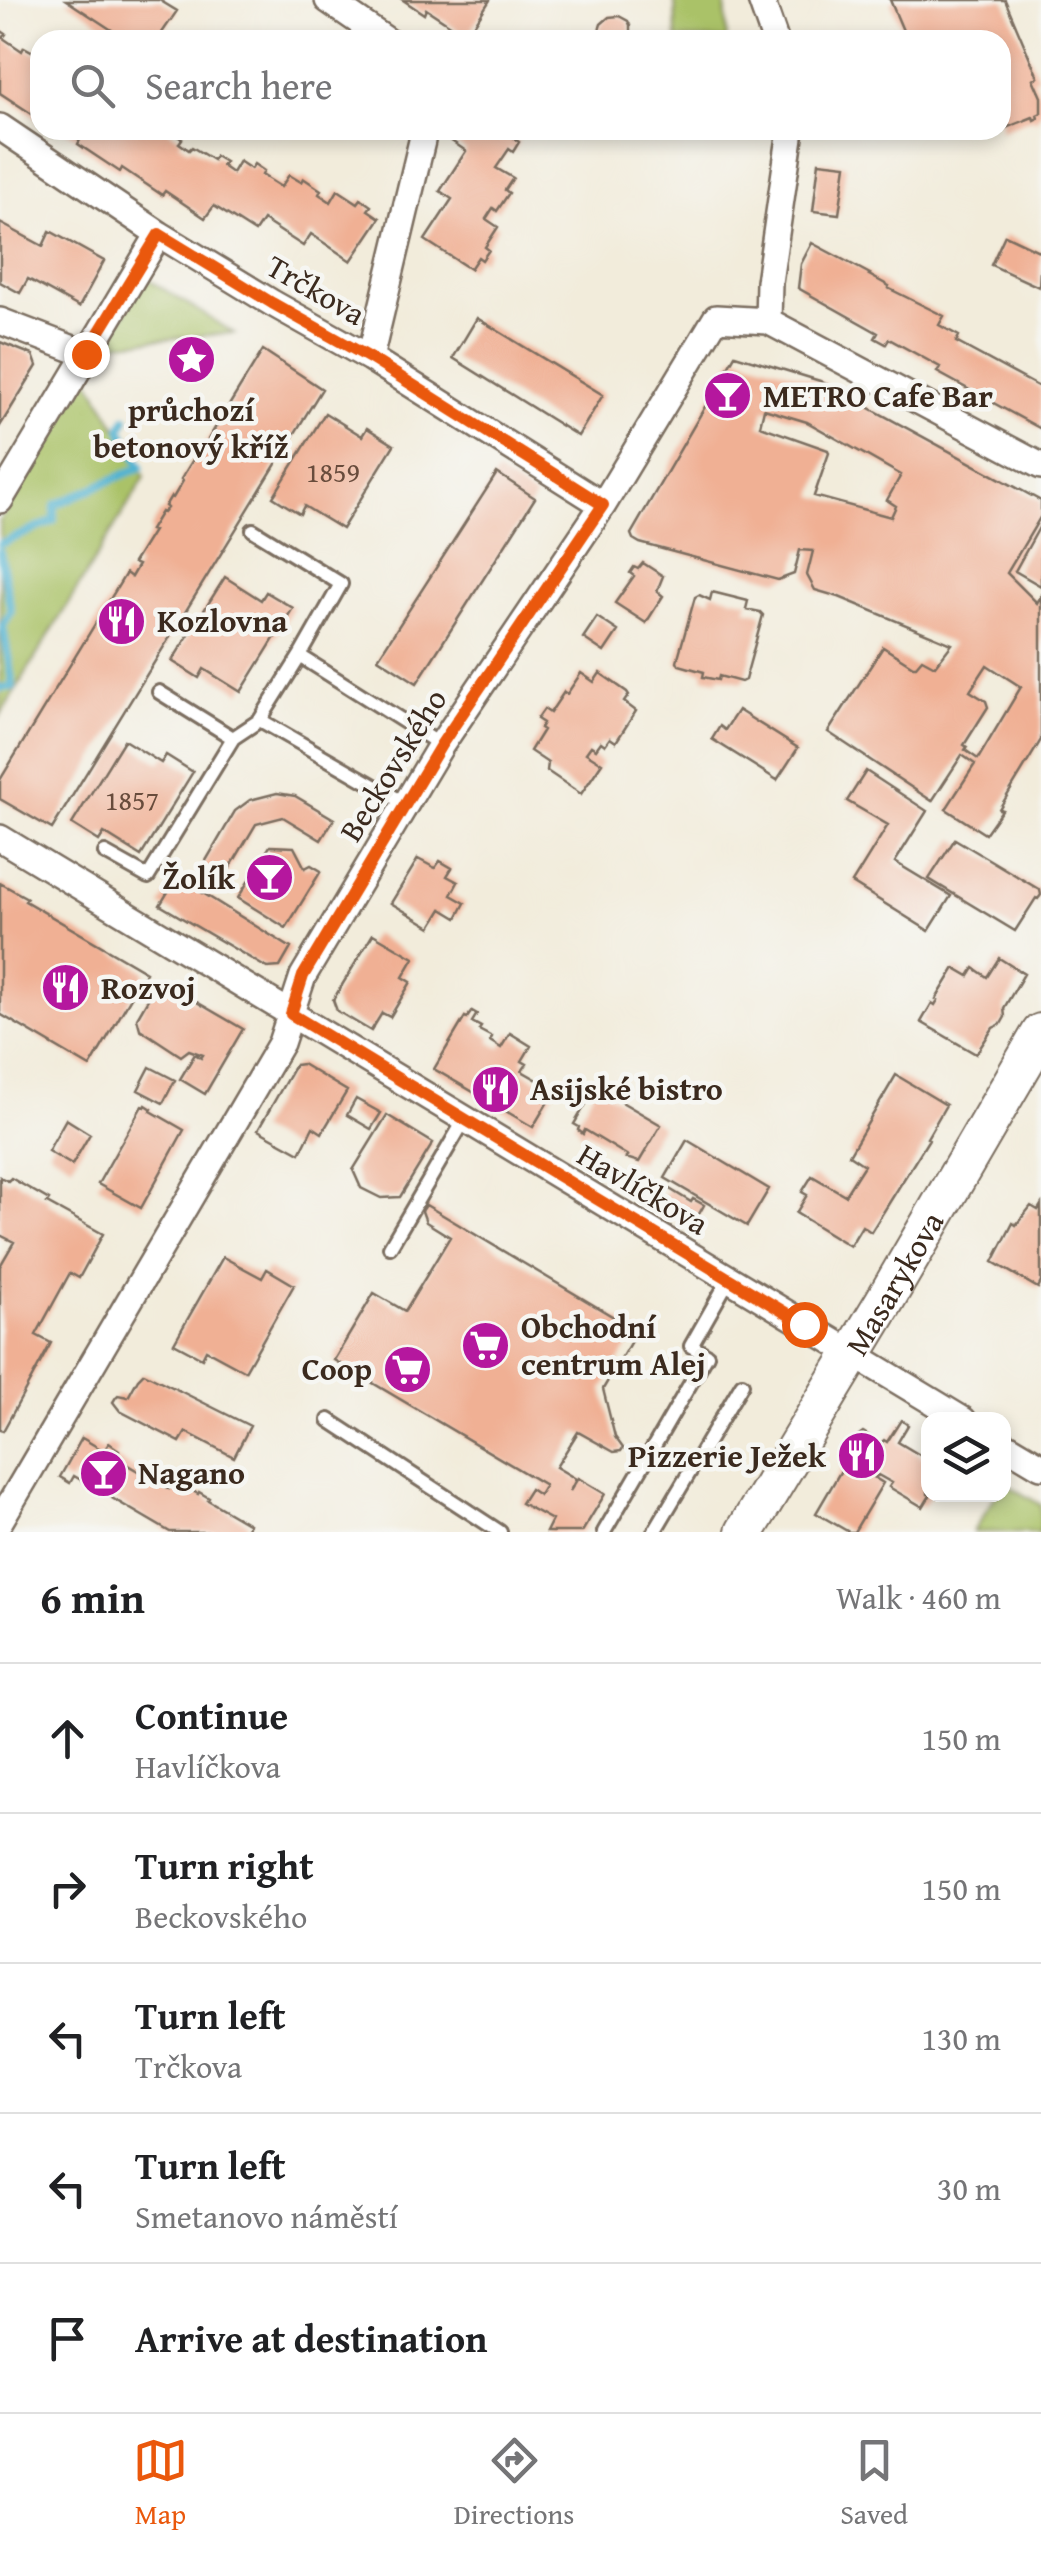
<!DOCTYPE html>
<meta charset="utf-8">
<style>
body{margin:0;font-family:"Gentium Book Plus",serif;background:#f6f6f6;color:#202124}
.controls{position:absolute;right:30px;bottom:30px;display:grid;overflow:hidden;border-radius:20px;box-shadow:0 5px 15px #0003}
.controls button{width:90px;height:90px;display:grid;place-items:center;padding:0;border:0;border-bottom:2px solid #e0e0e0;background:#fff;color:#202124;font:50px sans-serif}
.stop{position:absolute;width:30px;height:30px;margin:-22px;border:8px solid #ea580c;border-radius:50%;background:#fff}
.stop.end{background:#ea580c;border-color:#fff;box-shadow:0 2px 10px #0008}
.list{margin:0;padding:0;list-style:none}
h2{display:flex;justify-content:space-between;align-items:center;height:130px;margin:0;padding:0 40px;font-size:42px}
h2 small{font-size:32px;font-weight:400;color:#757577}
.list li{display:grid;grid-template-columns:65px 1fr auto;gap:30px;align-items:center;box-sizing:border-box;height:150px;padding:0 40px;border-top:2px solid #e0e0e0}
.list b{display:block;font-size:38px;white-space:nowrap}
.list p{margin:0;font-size:32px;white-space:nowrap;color:#757577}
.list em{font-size:32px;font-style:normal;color:#757577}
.icon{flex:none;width:55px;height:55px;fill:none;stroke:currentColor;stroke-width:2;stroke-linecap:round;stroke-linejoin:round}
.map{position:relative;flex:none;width:1041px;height:1532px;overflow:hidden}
.search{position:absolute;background:#fff;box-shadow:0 5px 15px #0003;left:30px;right:30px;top:30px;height:110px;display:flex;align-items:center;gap:25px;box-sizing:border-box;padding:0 35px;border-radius:30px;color:#757577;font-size:38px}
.sheet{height:880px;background:#fff}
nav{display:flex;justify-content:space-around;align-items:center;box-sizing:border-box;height:140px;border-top:2px solid #e0e0e0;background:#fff;font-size:28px;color:#757577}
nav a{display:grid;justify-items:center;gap:5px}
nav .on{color:#ea580c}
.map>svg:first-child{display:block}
</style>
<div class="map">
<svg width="1041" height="1532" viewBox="0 0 1041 1532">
<rect width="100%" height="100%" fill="#f6f6f2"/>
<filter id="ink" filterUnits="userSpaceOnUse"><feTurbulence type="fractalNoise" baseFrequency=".01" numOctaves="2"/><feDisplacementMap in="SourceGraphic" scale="20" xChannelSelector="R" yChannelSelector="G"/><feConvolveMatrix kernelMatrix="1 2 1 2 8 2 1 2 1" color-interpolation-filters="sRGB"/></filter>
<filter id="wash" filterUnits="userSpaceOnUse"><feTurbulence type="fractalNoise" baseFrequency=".0048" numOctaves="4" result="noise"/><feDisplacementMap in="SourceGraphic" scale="40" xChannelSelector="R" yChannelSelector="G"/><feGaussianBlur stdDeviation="2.25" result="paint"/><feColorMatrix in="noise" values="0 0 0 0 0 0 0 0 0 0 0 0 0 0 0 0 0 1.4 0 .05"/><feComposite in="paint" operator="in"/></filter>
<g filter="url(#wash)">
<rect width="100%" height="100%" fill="#f2ecdb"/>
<path fill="#aac267" stroke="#727642" stroke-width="2.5" d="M675 0H725L727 36 725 40 676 39Z
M146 278 234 333 106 344Z
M87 375 145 477 0 716V520Z
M1004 1483 1041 1505V1532H973L996 1495 1004 1494Z"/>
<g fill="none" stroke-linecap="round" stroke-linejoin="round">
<path stroke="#53b4d2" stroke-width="8" d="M0 544 54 521 55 505 141 467 121 429 126 418
M0 552 11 611 3 626 13 687 0 688"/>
</g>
<g id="blocks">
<path fill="#f0b094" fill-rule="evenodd" d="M66 0H159L177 11 157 40H127Z
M403 0H490L467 36 426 9 424 14Z
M890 0H1005L1038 77 1033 79 1041 97V113L1037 115 1038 118 1034 120 1033 117 1001 130V40H907Z
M619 16 628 21 630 25V40H600L598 34 601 24 609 17Z
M0 30 6 34 3 38 22 51 24 47 37 54 40 49V115L38 118 0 93Z
M65 130H168L182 139 179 143 189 150 192 147 213 160 215 156 225 162 222 166 232 173 239 161 251 169 254 164 264 171 262 175 281 187 289 175 301 182 303 178 321 190 319 194 331 202 338 190 358 203 361 199 371 206 368 210 380 218 351 261 311 234 303 246 263 220 255 232 214 206 205 218 165 191 162 195 122 168 120 172 78 144 80 140Z
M457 130H521L515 139 519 142 513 152 509 149 496 168 513 178 505 190 509 193 497 211 493 208 486 219 498 227 485 247 489 250 482 260 478 257 470 269 425 240 452 199 440 191 466 151 450 140Z
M819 162 846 165 839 214 813 211Z
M0 223 43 246 50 231 104 261 79 307 28 279 20 293 0 282Z
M1005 235 1041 252 1039 287 991 265Z
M812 243 870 274 869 275 889 286 888 288 944 316 939 325 959 336 956 342 1041 388V429L937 372 940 367 889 339 886 344 875 338 878 333 798 288 801 264Z
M477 318 603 395 578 436 453 358Z
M0 342 33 355 37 366 0 426Z
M263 350 322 389 52 829 0 799V780L126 573 131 577 138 565 133 563 153 531 150 530 161 512 163 513 167 508 165 506 171 496 173 498 183 481 181 479 202 445 204 446Z
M735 355 820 381 1041 501V516L1007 573 1037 603 1041 596V740L999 809 1002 810 985 834 946 809 975 764 962 755 932 801 828 732 883 647 913 666H916L922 659 935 666 952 644 839 597 815 590 807 575 813 551 800 550 794 574 778 580 640 543 633 539 631 534ZM764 409 807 422 901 475 887 500 896 506 891 517 814 496 829 453 828 450 760 426ZM987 665 1021 687 978 759 965 750 967 747 964 745 988 707 986 701 970 691Z
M325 413 362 436 367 428 394 445 342 529 304 506 300 514 273 497Z
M497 473 535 498 417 683 378 658Z
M1041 524V586L1015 571Z
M643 563 663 576 657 591 663 596 646 623 615 603 634 576 630 573 634 567 638 569Z
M225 577 261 600 266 592 293 608 241 692 204 669 199 678 172 661Z
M712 592 748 601 746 609 760 612 763 615 745 680 741 682 719 676 718 680 703 677 704 672 679 665 677 661 695 597 699 595 710 600Z
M597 617 618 631 604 652 583 638Z
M581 673 594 682 600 673 627 692 629 695 624 702 636 711 616 742 610 738 605 745 601 742 596 749 591 746 586 753 602 763 581 794 547 771 548 763 530 751 543 730 540 728 543 723 537 719 544 709 550 713 564 692 567 694Z
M738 710 798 748 777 780 712 739 720 726 725 730Z
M124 740 161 763 166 755 193 772 141 856 104 833 99 841 72 824Z
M866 771 927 811 895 862 951 896 929 931 852 883 888 825 847 801Z
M277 793 295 796 334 819 321 840 283 817 256 824 218 888 197 876 235 811 250 800Z
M955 839 1040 890 1041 895 1038 899 1036 898 1015 931 929 879Z
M270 846 294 847 305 868 311 865 321 871 286 928 238 898Z
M418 859 435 868 440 861 452 868 447 876 458 882 451 895 465 903 457 918 442 909 431 927 391 903Z
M177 877 291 948 280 967 267 968 160 905Z
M0 883 27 898 25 901 146 972 90 1067 0 1014Z
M373 934 414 958 403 977 411 982 390 1017 382 1013 371 1031 337 1011 333 1000Z
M999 958 1024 974 1004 1008 1005 1017 1001 1024 993 1028 976 1054 921 1022 932 1003 935 1005 938 1000 936 999 955 968 969 976 974 968 987 977Z
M159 980 243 1029 205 1094 180 1079 195 1054 201 1058 203 1055 189 1050 181 1056 140 1029 137 1018Z
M472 1011 477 1014 472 1022 481 1027 479 1030 492 1037 490 1041 501 1048 510 1033 531 1046 522 1061 527 1064 522 1071 555 1090 533 1127 434 1069 465 1017 467 1018Z
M302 1064 347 1091 322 1133 313 1127 300 1153 258 1130 295 1065Z
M150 1067 175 1080 163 1103 138 1090Z
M896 1075 946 1105 927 1138 929 1139 871 1232 862 1226 850 1246 796 1213 807 1195 802 1192 812 1176 845 1195 864 1165 849 1155Z
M596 1087 661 1125 639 1162 626 1158 628 1156 585 1130 583 1134 578 1130 579 1127 574 1124Z
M356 1099 381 1113 371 1129 347 1115Z
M146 1105 152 1109 151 1111 184 1130 141 1208 98 1184 142 1106 145 1107Z
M387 1115 433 1143 400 1197 381 1198 361 1188 353 1170Z
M66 1119 90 1134 72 1165 48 1151Z
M687 1140 769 1189 747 1226 665 1178Z
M0 1177 8 1181 11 1178 49 1200 47 1203 103 1234 79 1278 70 1273 36 1335 51 1343 3 1431 0 1430V1266L14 1242 0 1235Z
M668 1188 691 1202 693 1199 704 1205 694 1223 659 1202Z
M426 1205 637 1331 603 1389 615 1437 623 1448 621 1451 614 1452 578 1432 556 1467 576 1479 570 1491 578 1478 605 1494 582 1532H546L552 1520 521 1503 530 1489 539 1495 545 1485 334 1360 374 1293 405 1311 450 1237 426 1222 422 1211Z
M1041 1205V1282L1038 1288 993 1262 1013 1223 1016 1225 1031 1206 1038 1210Z
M223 1257 262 1278 267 1269 294 1285 245 1371 206 1350 202 1358 174 1343Z
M144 1373 250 1426 234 1457 186 1432 180 1442 120 1411 113 1402 116 1397 118 1395 128 1397 138 1379Z
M901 1420 908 1425 898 1442 928 1460V1494H931L923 1507 889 1487 892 1483 878 1475 875 1478 883 1483 854 1532H849L816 1513 860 1438 859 1435 863 1432 881 1443 884 1440 887 1442Z
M82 1438 104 1451 109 1443 119 1450 114 1457 169 1489 174 1480 198 1494 199 1492 209 1498 208 1500 249 1524 245 1532H170L74 1476 70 1483 60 1477Z"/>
</g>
</g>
<g filter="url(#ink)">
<use href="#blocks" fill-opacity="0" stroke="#7b6e60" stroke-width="2.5"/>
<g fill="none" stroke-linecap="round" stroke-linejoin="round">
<defs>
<path id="lane" d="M253 530 341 584 300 656
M159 692 233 738
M406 804 260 720 300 656 441 745
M105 853 148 877 233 738 260 720
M390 1247 465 1119
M329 1420 500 1532
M604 1532 707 1355 691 1346 729 1279
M654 1532 742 1384"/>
<path id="street" d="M328 0 386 40
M761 0 775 40
M0 127 159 234 272 303 370 358 603 505
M0 321 86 354
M768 321 769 282 791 130
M370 358 422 141V130
M0 500 159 234
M0 838 963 1420
M1004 1444 1041 1466
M0 1521 281 1043 303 976 441 745 603 505 716 318 768 321 1041 466"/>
<g id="primary">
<path id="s1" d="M745 1532 884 1302 1041 1033"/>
</g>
</defs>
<use href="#lane" stroke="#7b6e60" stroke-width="18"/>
<use href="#street" stroke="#7b6e60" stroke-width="30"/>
<use href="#primary" stroke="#7b6e60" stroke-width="42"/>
<use href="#lane" stroke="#fff" stroke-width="12"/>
<use href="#street" stroke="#fff" stroke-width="25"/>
<use href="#primary" stroke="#fff" stroke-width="38"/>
</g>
</g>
<g fill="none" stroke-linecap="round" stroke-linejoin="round" filter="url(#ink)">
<path stroke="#ea580c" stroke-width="12" d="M86 354 159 234 272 303 370 358 603 505 441 745 303 976 291 1014 804 1324"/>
</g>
<defs>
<symbol id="sight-disc" viewBox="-11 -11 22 22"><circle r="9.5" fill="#b5179e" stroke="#f6f6f2"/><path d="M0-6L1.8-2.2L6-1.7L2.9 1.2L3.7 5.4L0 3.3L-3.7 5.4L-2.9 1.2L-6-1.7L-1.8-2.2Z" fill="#fff"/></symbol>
<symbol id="bar-disc" viewBox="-11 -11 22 22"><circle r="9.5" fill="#b5179e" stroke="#f6f6f2"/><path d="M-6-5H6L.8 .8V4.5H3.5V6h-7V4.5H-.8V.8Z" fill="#fff"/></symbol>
<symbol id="restaurant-disc" viewBox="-11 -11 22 22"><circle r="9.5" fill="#b5179e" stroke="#f6f6f2"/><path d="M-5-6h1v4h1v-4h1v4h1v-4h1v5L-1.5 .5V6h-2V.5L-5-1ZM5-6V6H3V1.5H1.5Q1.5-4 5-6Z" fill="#fff"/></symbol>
<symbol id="supermarket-disc" viewBox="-11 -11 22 22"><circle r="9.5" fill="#b5179e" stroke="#f6f6f2"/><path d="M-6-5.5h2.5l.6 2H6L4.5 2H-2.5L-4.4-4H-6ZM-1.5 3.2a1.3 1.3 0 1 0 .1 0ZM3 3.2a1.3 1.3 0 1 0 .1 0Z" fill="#fff"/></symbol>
</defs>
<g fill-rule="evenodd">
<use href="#sight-disc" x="164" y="332" width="55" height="55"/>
<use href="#bar-disc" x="700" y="368" width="55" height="55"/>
<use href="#restaurant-disc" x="94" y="594" width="55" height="55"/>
<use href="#bar-disc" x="242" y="850" width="55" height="55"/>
<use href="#restaurant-disc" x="38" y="960" width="55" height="55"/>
<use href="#restaurant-disc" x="468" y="1062" width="55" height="55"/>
<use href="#supermarket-disc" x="458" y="1318" width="55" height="55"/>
<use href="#supermarket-disc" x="380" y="1342" width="55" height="55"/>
<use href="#restaurant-disc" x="834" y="1428" width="55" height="55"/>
<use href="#bar-disc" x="76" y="1446" width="55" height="55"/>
</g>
<g text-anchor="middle" stroke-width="9" stroke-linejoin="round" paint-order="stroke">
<g font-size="28" fill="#684c3c">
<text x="333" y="482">1859</text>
<text x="132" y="810">1857</text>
</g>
<g font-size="32" fill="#3b2a1e" stroke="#f6f6f2">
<text transform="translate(316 290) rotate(30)" y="11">Trčkova</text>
<text transform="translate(393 765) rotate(-58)" y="11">Beckovského</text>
<text transform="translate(643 1189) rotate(31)" y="11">Havlíčkova</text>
<text dy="11" stroke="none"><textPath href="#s1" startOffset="290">Masarykova</textPath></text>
</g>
<g font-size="32" font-weight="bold" fill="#3b2a1e" stroke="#f6f6f2" text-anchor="start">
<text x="763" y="407">METRO Cafe Bar</text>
<text x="191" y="421" text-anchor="middle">průchozí<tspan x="191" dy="37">betonový kříž</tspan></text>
<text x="157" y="632">Kozlovna</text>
<text x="235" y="889" text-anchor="end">Žolík</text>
<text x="101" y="999">Rozvoj</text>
<text x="530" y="1100">Asijské bistro</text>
<text x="521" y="1338">Obchodní<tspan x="521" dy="37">centrum Alej</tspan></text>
<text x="372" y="1380" text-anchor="end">Coop</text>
<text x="826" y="1467" text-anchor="end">Pizzerie Ježek</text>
<text x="138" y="1484">Nagano</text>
</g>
</g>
</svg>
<div class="controls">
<button><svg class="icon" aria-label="layers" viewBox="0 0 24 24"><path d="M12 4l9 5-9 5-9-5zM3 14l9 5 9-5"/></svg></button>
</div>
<div class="stop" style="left:804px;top:1324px"></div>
<div class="stop end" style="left:86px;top:354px"></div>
<div class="search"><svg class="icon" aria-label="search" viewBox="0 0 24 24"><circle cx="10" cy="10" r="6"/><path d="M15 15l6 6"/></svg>Search here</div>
</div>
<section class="sheet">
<h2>6 min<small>Walk · 460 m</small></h2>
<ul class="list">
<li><svg class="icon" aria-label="ahead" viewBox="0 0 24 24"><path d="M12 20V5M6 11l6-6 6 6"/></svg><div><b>Continue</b><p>Havlíčkova</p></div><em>150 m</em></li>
<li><svg class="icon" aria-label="right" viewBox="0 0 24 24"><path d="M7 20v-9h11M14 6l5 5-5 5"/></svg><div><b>Turn right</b><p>Beckovského</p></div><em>150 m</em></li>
<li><svg class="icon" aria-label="left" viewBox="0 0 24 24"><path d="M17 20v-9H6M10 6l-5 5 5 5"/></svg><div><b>Turn left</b><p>Trčkova</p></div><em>130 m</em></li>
<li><svg class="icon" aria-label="left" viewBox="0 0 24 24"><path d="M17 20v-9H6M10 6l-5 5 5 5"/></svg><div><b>Turn left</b><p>Smetanovo náměstí</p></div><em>30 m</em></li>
<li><svg class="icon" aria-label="arrive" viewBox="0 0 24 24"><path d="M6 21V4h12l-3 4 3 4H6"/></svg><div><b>Arrive at destination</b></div></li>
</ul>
</section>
<nav>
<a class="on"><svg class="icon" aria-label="map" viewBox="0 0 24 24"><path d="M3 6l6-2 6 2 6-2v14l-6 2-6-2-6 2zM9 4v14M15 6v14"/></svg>Map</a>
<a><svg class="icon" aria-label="directions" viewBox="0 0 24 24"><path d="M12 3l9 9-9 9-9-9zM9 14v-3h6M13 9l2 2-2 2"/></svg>Directions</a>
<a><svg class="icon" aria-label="saved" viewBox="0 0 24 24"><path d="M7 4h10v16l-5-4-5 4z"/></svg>Saved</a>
</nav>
